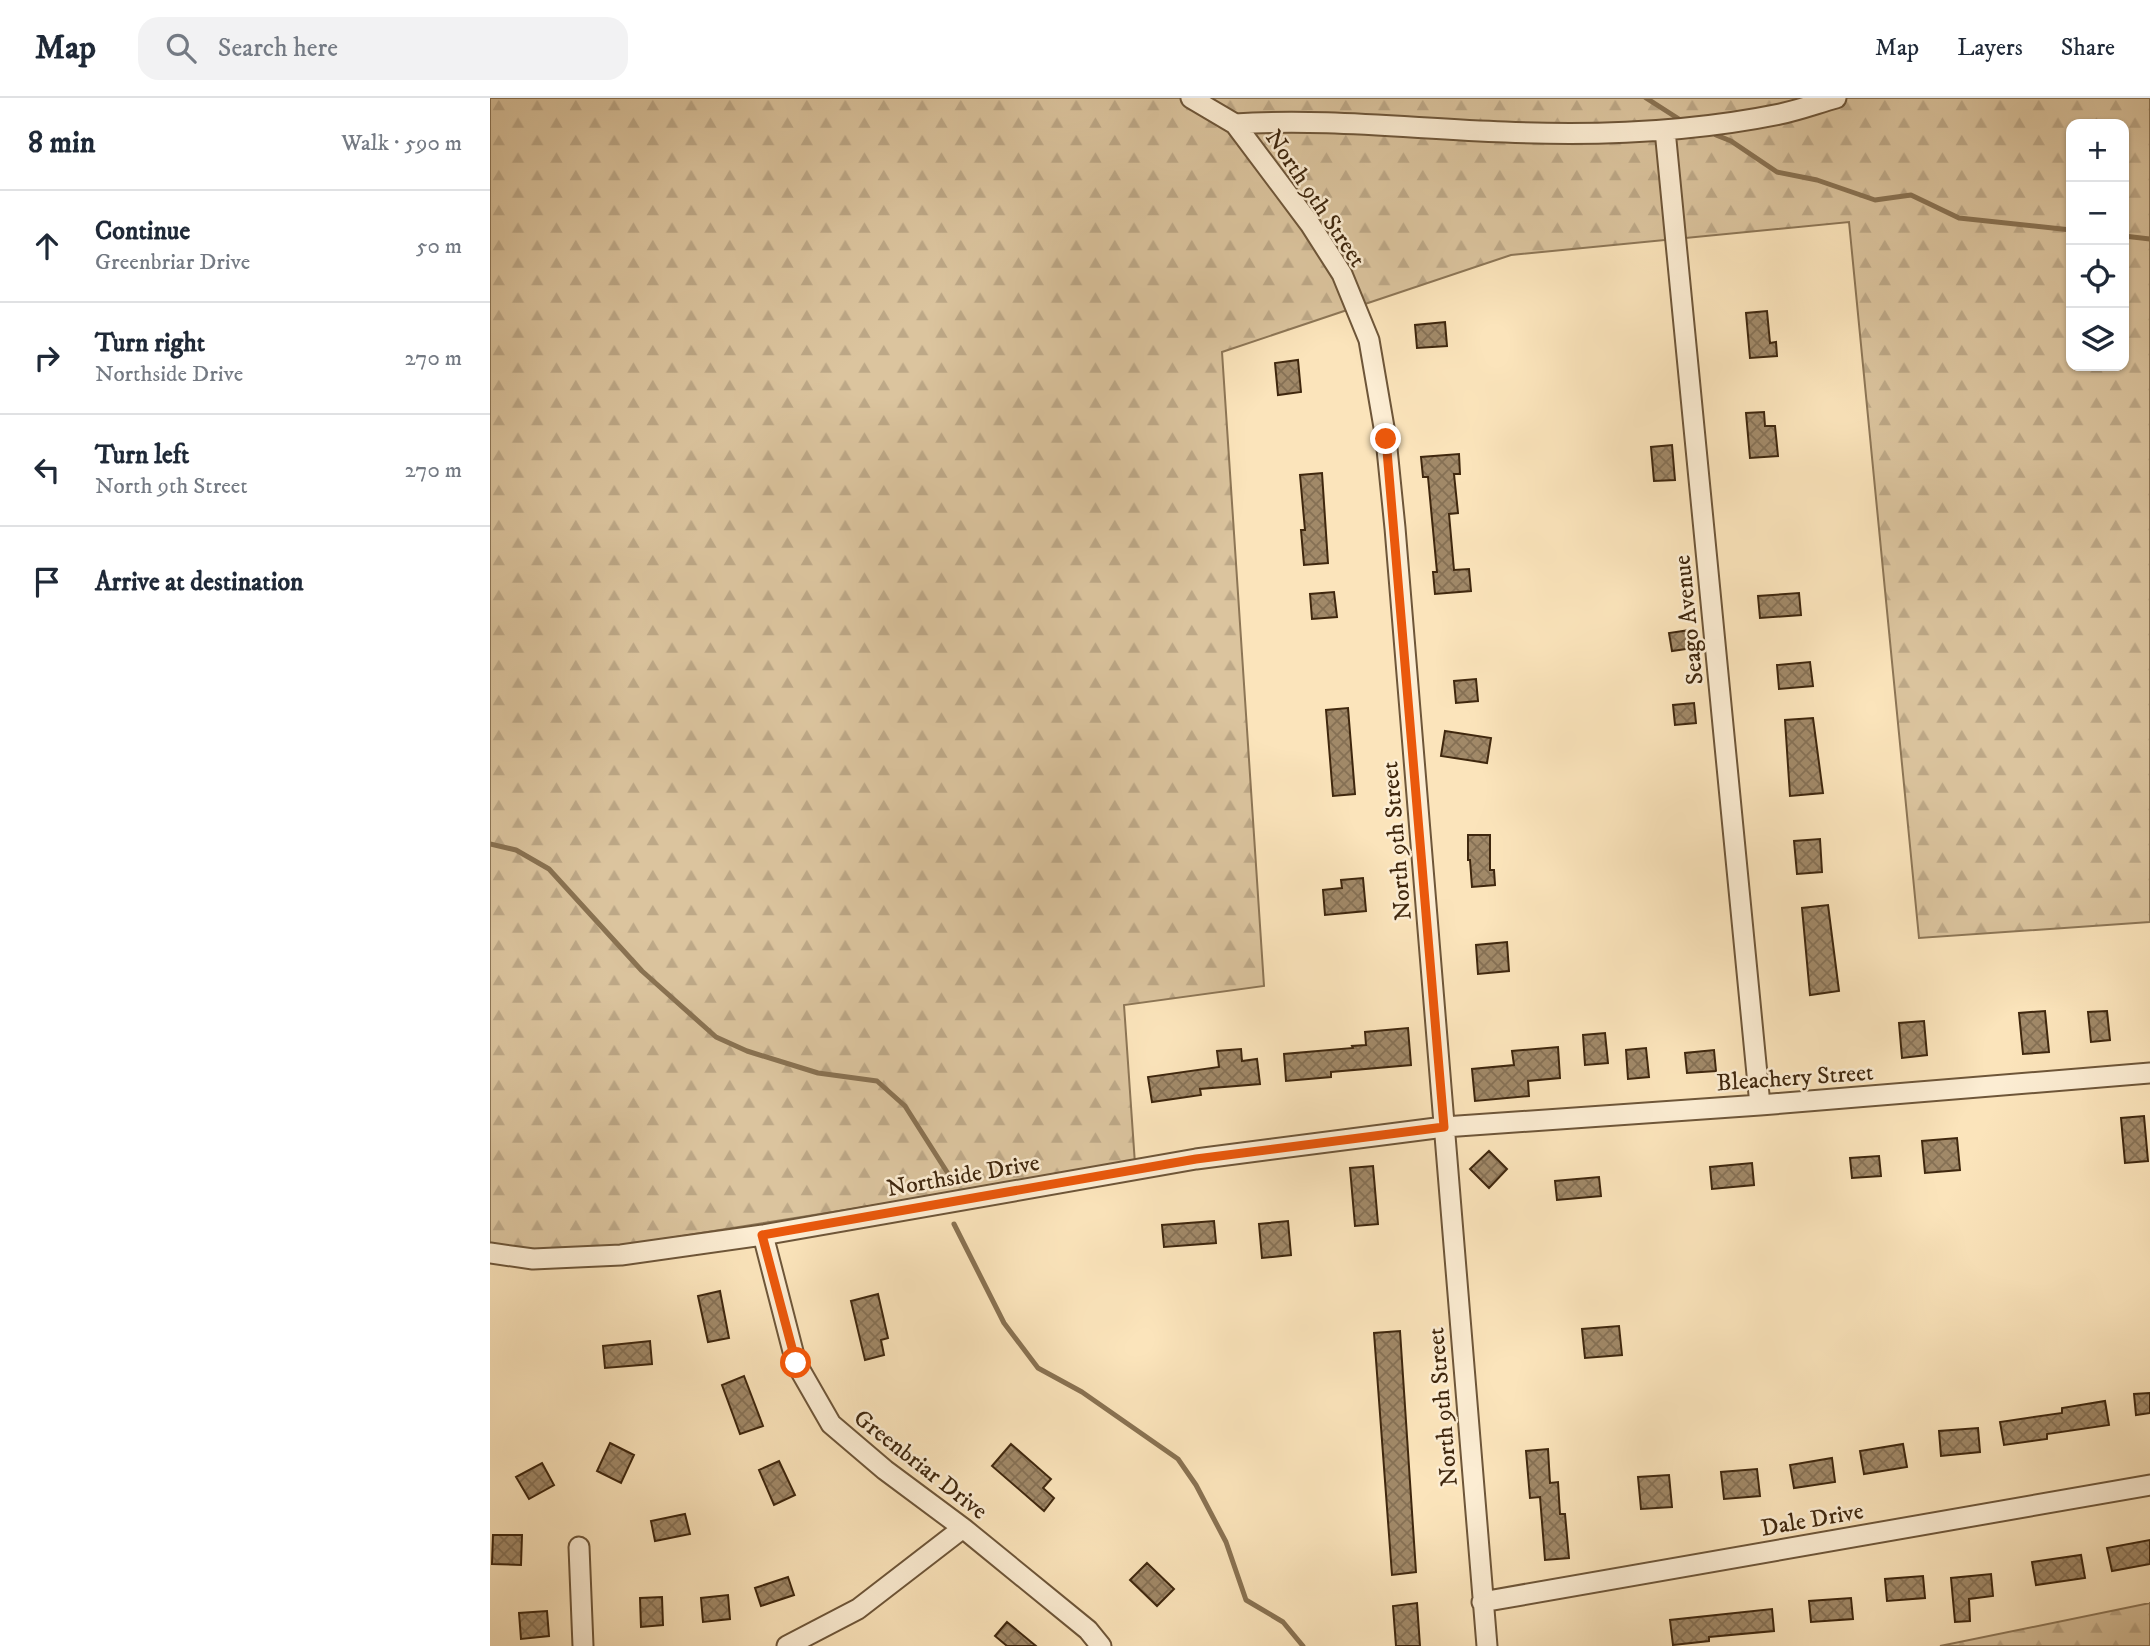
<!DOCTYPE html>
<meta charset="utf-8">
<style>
body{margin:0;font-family:"IM FELL DW Pica",serif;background:#f2f2f3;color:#1f2937}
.controls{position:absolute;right:21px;top:21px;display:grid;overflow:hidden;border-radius:14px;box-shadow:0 2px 5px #0004}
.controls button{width:63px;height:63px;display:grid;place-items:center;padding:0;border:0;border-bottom:2px solid #e0e1e3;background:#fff;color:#1f2937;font:35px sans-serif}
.stop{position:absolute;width:21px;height:21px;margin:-16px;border:5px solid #ea580c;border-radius:50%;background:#fff}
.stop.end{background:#ea580c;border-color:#fff;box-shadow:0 2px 7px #0008}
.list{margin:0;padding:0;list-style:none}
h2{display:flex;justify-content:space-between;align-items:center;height:91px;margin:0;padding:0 28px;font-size:30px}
h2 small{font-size:23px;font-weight:400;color:#747a83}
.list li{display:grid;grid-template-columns:46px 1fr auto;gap:21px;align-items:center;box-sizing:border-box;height:112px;padding:0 28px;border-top:2px solid #e0e1e3}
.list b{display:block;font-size:26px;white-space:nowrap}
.list p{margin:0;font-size:23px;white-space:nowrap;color:#747a83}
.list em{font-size:23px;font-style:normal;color:#747a83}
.icon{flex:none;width:38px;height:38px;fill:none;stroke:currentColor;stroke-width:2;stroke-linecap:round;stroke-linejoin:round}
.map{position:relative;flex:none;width:1660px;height:1548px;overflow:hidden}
header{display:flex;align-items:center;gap:42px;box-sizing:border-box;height:98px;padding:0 35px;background:#fff;border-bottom:2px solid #e0e1e3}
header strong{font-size:33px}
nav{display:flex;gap:38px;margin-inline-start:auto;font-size:24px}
.search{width:490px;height:63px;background:#f2f2f3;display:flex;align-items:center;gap:18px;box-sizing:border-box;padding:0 24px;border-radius:21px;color:#747a83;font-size:26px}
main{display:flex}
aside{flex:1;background:#fff}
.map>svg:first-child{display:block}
</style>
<header>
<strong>Map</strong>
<div class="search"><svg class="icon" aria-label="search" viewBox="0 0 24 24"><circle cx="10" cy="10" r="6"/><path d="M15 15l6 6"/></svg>Search here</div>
<nav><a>Map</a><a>Layers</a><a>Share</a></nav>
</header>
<main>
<aside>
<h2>8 min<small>Walk · 590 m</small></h2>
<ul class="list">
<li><svg class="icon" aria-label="ahead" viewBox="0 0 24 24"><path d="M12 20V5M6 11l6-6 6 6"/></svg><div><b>Continue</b><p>Greenbriar Drive</p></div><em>50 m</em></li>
<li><svg class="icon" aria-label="right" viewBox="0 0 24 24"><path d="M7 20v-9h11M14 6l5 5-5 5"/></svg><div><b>Turn right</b><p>Northside Drive</p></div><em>270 m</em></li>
<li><svg class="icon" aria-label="left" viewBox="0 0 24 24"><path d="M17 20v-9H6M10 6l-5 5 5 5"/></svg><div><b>Turn left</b><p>North 9th Street</p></div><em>270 m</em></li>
<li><svg class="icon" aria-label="arrive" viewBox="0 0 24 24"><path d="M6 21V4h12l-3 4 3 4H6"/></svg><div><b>Arrive at destination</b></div></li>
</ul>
</aside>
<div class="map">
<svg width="1660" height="1548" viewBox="0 0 1660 1548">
<defs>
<pattern id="forest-firs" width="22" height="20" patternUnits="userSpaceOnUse" patternTransform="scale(1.75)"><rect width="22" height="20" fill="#dbc49e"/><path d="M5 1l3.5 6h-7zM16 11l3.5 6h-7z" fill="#bda887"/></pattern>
<pattern id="building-cross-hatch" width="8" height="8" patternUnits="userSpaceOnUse" patternTransform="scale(1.75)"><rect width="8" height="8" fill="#a18968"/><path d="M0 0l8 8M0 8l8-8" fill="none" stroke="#857054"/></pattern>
</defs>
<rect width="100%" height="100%" fill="#fbe4bb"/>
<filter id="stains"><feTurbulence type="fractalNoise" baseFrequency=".00286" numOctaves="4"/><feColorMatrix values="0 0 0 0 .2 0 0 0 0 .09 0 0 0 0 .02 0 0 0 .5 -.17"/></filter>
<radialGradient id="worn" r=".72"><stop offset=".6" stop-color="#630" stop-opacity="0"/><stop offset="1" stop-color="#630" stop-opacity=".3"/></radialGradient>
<path fill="url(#forest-firs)" stroke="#8d7656" stroke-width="2" fill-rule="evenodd" d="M0 0H1660V824L1429 840 1359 124 1021 157 732 254 774 888 634 907 645 1066 47 1161 0 1151ZM1581 26H1634V268H1581Z
M1660 1504V1548H1450L1660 1505Z"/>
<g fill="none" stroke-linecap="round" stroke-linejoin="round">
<path stroke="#897252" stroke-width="5" d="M1156 0 1192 23
M1226 37 1241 43 1287 74 1327 82 1385 102 1421 97 1469 120 1581 132
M1634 138 1660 141
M0 746 26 752 59 771 152 873 226 939 257 953 328 975 387 983 415 1008 457 1074
M464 1126 514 1225 548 1270 592 1294 688 1361 706 1387 736 1444 756 1502 793 1524 813 1548"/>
</g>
<path fill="url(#building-cross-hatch)" stroke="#3f270e" stroke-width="2" d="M1277 213 1280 245 1286 244 1287 258 1260 260 1256 215Z
M955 224 957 248 927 250 925 227Z
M808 262 811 294 788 297 785 265Z
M1274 314 1275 328H1285L1288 358 1260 360 1256 315Z
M1182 347 1185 382 1164 383 1161 349Z
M969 356 970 376H964L968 415 959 416 964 472 979 471 981 493 945 496 943 474H947L938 379H933L931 359Z
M832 375 838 465 814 467 811 432H815L810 377Z
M844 494 847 519 822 521 820 496Z
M1309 495 1311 517 1270 520 1268 498Z
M1200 532 1203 550 1182 553 1179 535Z
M1320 564 1323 588 1289 591 1287 567Z
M986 581 988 603 966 605 964 583Z
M1204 605 1206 625 1185 627 1183 607Z
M858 610 865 696 843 698 836 612Z
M1323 620 1333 695 1300 698 1295 622Z
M955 633 1001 640 997 665 951 658Z
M978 737H1000V772H1004L1005 787 982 789 980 762H978Z
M1330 741 1332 774 1307 776 1304 743Z
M873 780 876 813 835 817 833 792 852 790 851 782Z
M1338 807 1349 893 1320 897 1312 810Z
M1017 844 1019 873 988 876 986 847Z
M1555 913 1559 954 1533 956 1529 915Z
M1617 913 1620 942 1601 944 1598 914Z
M1434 923 1437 957 1412 960 1409 925Z
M918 930 921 967 841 974V979L796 983 794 956 863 950 862 948 876 947 875 934Z
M1115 935 1118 965 1095 967 1093 937Z
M1068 949 1070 980 1038 983 1039 998 985 1003 982 971 1024 967 1022 953Z
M1156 950 1159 979 1138 981 1136 952Z
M751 951 752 963 767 961 770 986 710 991 711 997 662 1004 658 979 729 969 727 953Z
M1224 952 1226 973 1197 975 1195 955Z
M1654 1018 1658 1063 1635 1065 1631 1020Z
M1467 1040 1470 1072 1435 1075 1432 1043Z
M999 1053 1017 1071 999 1090 980 1071Z
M1389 1058 1391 1078 1362 1080 1360 1060Z
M1262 1065 1264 1087 1222 1091 1220 1069Z
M883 1068 888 1126 865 1128 860 1070Z
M1109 1079 1111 1098 1067 1102 1065 1083Z
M724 1123 726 1145 674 1149 672 1127Z
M798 1123 801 1157 772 1160 769 1126Z
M230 1193 239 1240 218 1244 208 1198Z
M388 1196 398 1240 391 1242 394 1257 375 1262 361 1203Z
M1129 1228 1132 1257 1095 1260 1092 1231Z
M910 1233 926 1474 902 1477 884 1235Z
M160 1243 162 1266 115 1270 113 1248Z
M254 1278 273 1328 250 1336 232 1287Z
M1660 1295V1315L1646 1317 1644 1296Z
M1615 1303 1619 1327 1557 1336V1341L1514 1347 1510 1324 1572 1315V1310Z
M1488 1330 1490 1354 1451 1358 1449 1333Z
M120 1345 144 1357 131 1385 107 1373Z
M521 1346 561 1381 553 1390 564 1400 554 1413 502 1368Z
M1413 1346 1417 1369 1374 1376 1370 1353Z
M1058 1351 1060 1385 1068 1384 1070 1416H1075L1079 1460 1055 1462 1050 1399 1040 1400 1036 1353Z
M1342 1360 1345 1384 1304 1390 1300 1367Z
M289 1363 305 1397 284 1407 269 1372Z
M52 1365 64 1387 39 1401 26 1379Z
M1267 1371 1270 1398 1234 1401 1231 1374Z
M1179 1377 1182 1409 1151 1411 1148 1379Z
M195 1416 200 1436 165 1443 161 1423Z
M3 1437H32L31 1467 2 1466Z
M1660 1442V1466L1622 1473 1617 1450Z
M1591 1457 1595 1480 1546 1487 1542 1464Z
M657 1465 684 1491 667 1508 640 1482Z
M1501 1476 1503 1498 1479 1501 1480 1523 1465 1524 1461 1480Z
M1433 1478 1435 1500 1397 1503 1395 1481Z
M298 1479 304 1497 271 1508 265 1490Z
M238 1497 240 1521 213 1524 211 1500Z
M172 1499 173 1527 151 1529 150 1500Z
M1361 1500 1363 1521 1321 1524 1319 1503Z
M927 1505 930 1548H906L903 1508Z
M1282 1511 1284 1533 1219 1539V1543L1183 1547 1180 1522Z
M57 1513 59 1538 31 1541 29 1515Z
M517 1524 546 1548H517L505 1538Z"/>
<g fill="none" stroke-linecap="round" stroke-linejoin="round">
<defs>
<path id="street" d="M701 0 745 26 820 126 852 176 879 242 896 341 905 430 997 1548
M745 26C835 20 925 31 1015 34 1105 38 1202 34 1290 16 1309 12 1328 5 1346 0
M1175 32 1270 1007
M273 1137 306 1265 341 1326 395 1372 473 1430 598 1532 611 1548
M0 1155 43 1161 131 1157 273 1137 706 1061 954 1029 1270 1007 1660 975
M89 1449 93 1548
M992 1504 1660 1387
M297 1548 368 1511 473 1430"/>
</defs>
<use href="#street" stroke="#6e5639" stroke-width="23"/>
<use href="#street" stroke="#fcedd3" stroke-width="19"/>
</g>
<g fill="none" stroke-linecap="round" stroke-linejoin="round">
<path stroke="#ea580c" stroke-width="9" d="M306 1265 272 1137 706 1061 954 1029 896 341"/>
</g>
<g text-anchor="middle" stroke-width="5" stroke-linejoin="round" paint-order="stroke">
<g font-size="24" fill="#3f270e" stroke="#fcedd3">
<text transform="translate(826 100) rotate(56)" y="8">North 9th Street</text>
<text transform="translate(1198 522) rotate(-96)" y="8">Seago Avenue</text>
<text transform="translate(906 743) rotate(-95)" y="8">North 9th Street</text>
<text transform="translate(1305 979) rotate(-4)" y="8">Bleachery Street</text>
<text transform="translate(473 1077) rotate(-10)" y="8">Northside Drive</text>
<text transform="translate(952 1309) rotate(-95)" y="8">North 9th Street</text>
<text transform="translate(431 1366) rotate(38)" y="8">Greenbriar Drive</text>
<text transform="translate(1322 1421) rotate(-10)" y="8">Dale Drive</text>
</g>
</g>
<rect width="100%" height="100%" filter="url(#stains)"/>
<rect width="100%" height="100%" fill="url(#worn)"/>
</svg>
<div class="controls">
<button>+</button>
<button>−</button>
<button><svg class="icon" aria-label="locate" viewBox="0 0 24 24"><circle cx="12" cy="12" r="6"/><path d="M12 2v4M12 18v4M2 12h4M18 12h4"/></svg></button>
<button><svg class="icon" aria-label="layers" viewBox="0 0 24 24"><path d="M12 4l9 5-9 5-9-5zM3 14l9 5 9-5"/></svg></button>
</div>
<div class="stop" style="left:306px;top:1265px"></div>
<div class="stop end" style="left:896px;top:341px"></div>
</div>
</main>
